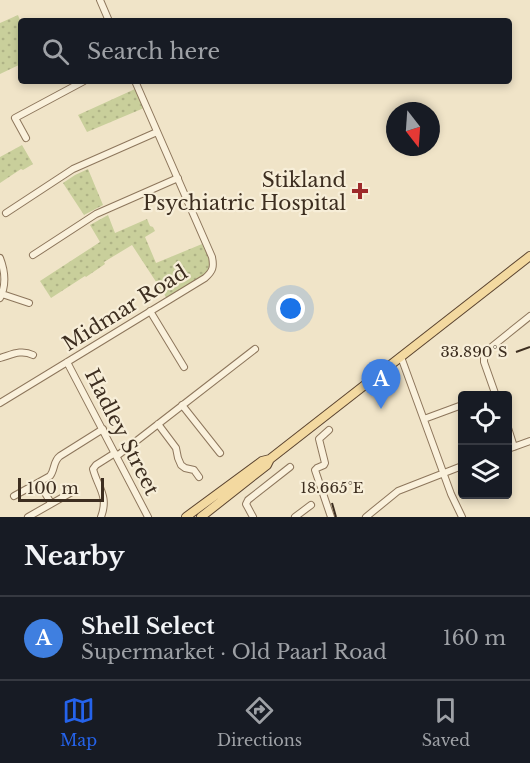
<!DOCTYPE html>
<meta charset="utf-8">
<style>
body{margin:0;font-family:"Libre Baskerville",serif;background:#20242c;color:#f1f3f6}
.controls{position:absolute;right:18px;bottom:18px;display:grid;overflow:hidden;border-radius:6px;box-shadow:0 3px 9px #0003}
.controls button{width:54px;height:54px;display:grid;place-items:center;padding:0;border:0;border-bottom:2px solid #363941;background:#171b24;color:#f1f3f6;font:30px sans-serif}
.compass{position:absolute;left:386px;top:102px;width:54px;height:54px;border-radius:50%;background:#171b24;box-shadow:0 3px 9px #0003;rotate:163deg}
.scale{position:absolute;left:18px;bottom:15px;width:86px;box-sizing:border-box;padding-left:6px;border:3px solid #3d2e20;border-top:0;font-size:16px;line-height:21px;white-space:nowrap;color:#3d2e20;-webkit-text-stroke:4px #f7eed8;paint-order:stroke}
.you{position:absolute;left:291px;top:309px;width:21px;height:21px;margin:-15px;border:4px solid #fff;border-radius:50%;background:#1a73e8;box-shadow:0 0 0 9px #1a73e833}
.badge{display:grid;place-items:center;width:39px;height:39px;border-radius:50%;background:#2563eb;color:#fff;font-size:20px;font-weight:700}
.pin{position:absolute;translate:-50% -50px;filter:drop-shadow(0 2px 3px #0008)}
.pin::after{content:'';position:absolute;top:32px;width:21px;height:18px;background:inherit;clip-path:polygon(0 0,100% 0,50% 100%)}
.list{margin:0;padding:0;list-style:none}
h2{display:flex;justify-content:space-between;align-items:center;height:78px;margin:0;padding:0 24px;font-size:26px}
h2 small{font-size:20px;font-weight:400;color:#9ea1a6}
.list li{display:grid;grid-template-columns:39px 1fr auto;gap:18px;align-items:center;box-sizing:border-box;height:84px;padding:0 24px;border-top:2px solid #363941}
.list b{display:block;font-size:22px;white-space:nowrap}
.list p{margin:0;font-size:20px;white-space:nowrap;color:#9ea1a6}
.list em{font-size:20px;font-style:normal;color:#9ea1a6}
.icon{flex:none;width:33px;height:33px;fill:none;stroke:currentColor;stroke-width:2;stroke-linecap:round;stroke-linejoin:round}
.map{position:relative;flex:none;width:530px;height:517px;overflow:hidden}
.search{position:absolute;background:#171b24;box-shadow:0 3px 9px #0003;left:18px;right:18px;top:18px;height:66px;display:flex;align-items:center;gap:15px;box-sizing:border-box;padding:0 21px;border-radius:6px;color:#9ea1a6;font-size:22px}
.sheet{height:162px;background:#171b24}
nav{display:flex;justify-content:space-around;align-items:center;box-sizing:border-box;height:84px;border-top:2px solid #363941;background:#171b24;font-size:16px;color:#9ea1a6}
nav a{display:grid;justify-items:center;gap:3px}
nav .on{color:#2563eb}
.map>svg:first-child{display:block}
</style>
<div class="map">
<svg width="530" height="517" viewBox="0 0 530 517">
<defs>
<pattern id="park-dots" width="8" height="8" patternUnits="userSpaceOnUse" patternTransform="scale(1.5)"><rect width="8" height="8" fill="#c9cf9b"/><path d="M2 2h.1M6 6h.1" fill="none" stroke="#aeb285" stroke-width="1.8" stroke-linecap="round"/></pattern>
</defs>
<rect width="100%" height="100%" fill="#f0e4c8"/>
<path fill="url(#park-dots)" d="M18 15 21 23V64L0 74V23Z
M135 89 144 108 87 132 78 115Z
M22 145 33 164 23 170 21 169 0 183V157Z
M88 169 103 205 84 215 63 183 75 175Z
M108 215 115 233 147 219 150 226 153 227 155 231 145 237 156 263 202 244C207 255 214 264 205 274L168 297H166L132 245 104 262 105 264 86 277 85 276 51 298 40 281 100 242 90 225Z"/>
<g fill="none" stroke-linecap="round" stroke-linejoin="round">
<defs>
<path id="minor" d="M100 0 109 21
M26 138 15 118 84 81
M6 213 73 169 157 132
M33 255 96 214 178 178
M0 258C5 271 7 284 0 298
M2 294 29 303
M150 311 184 367
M401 357 451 494 462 517
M0 358C11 355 21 349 33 355
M67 362 148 517
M496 396 484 362V353L530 316
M0 403 205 278C213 271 214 267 212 257L135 81
M182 405 220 453
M424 419 462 405
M158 424 176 448 178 458 181 465 185 468 194 470 199 477
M508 428 514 447
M329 430 319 439 325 463 324 465 317 468 315 470 331 517
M508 449 530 441
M117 456 255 349
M39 483 51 503
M14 496 50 476C55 470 53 461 60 456L103 429
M28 517 72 492
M101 517C109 496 98 488 93 469L96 465 115 453
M253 517 246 504 248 500 290 467
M295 517 311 505
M366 517 398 491 462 466"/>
<path id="major" d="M186 517 262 461 270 459
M201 517 267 465 270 459 530 256"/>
</defs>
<use href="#minor" stroke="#8d765c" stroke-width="8"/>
<use href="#major" stroke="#5b4430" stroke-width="10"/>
<use href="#minor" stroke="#faf1dc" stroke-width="6"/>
<use href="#major" stroke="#f3d9a0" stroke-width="8"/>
</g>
<path fill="none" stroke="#3d2e20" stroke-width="2" d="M516 352 530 347M332 503 336 517"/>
<path fill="#9e2a2b" stroke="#f7eed8" stroke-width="2" d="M357 182h6v6h6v6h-6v6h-6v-6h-6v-6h6z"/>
<g text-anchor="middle" stroke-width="4.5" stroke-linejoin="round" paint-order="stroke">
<g font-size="20" fill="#3d2e20" stroke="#f7eed8" text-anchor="end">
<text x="346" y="187">Stikland<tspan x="346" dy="23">Psychiatric Hospital</tspan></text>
</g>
<g font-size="20" fill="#3d2e20" stroke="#f7eed8">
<text transform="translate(125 308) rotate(-32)" y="7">Midmar Road</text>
<text transform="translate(122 432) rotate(63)" y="7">Hadley Street</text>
</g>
</g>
<g font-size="15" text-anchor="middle" fill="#3d2e20" stroke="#f7eed8" stroke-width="4.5" stroke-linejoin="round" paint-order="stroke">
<text x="474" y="357">33.890°S</text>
<text x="332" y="493">18.665°E</text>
</g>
</svg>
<div class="controls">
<button><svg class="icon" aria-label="locate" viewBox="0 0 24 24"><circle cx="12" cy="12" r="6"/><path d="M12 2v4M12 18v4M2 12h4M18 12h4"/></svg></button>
<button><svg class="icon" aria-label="layers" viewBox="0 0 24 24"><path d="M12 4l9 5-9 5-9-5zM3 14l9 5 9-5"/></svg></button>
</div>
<svg class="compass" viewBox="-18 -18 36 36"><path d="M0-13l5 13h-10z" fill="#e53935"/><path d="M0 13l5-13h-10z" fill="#9ea1a6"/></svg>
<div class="scale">100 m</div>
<div class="you"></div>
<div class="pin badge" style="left:381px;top:409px;background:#3f7fe0">A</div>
<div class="search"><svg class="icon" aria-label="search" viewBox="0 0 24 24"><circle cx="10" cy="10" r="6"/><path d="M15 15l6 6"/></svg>Search here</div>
</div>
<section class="sheet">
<h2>Nearby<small></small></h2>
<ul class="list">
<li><span class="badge" style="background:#3f7fe0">A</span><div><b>Shell Select</b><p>Supermarket · Old Paarl Road</p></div><em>160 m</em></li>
</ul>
</section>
<nav>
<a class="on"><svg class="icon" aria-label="map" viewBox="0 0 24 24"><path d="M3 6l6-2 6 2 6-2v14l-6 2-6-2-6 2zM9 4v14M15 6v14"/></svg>Map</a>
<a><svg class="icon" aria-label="directions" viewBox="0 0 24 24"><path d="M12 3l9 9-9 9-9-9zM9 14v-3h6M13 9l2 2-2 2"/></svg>Directions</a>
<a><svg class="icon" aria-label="saved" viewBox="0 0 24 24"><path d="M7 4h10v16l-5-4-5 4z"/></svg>Saved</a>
</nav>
